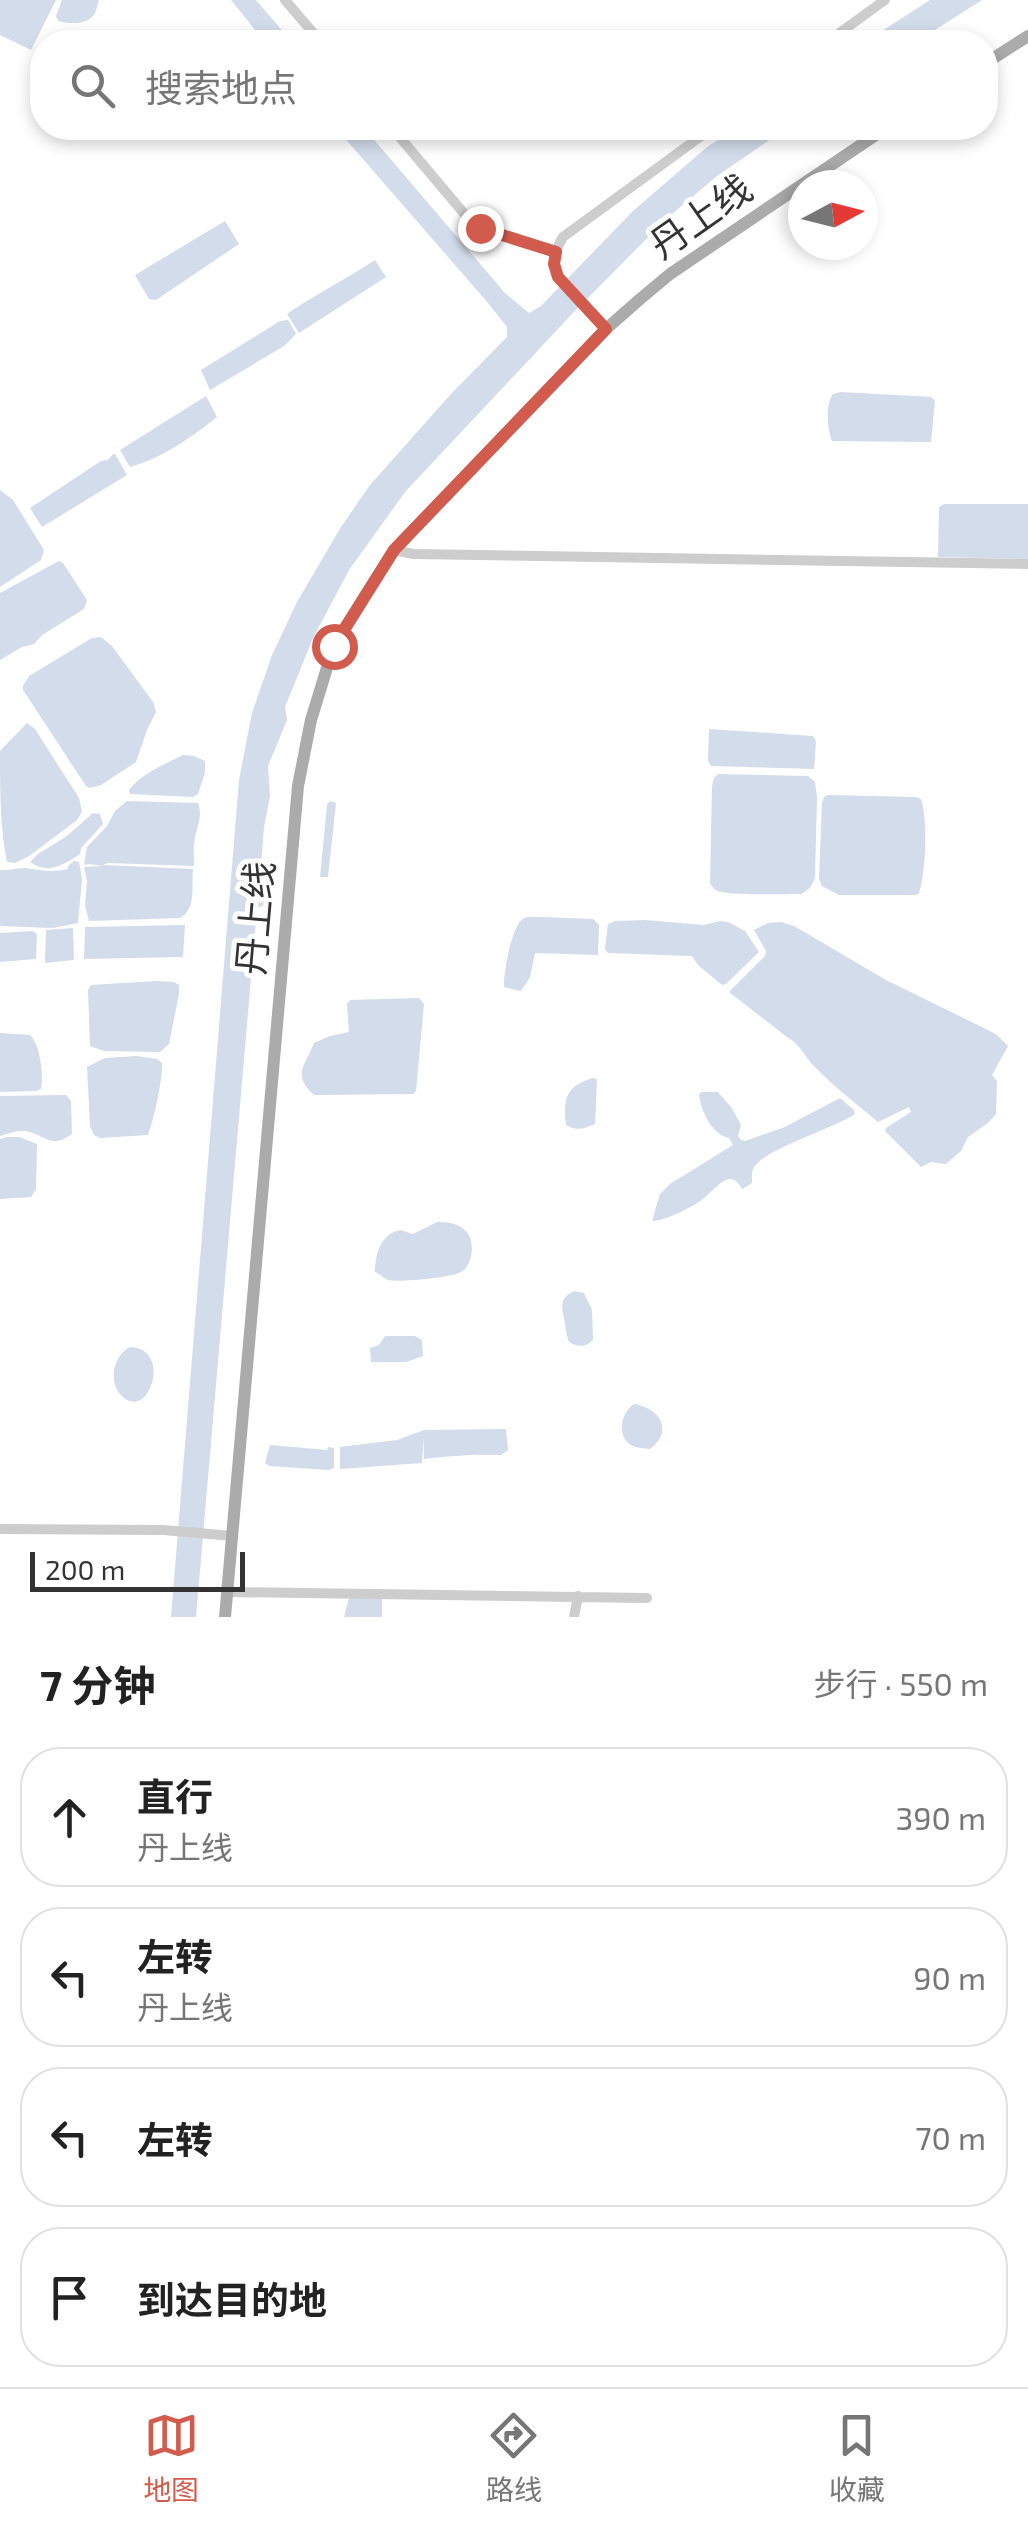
<!DOCTYPE html>
<html lang="zh">
<meta charset="utf-8">
<style>
body{margin:0;font-family:"Exo 2","Noto Sans SC",sans-serif;background:#f6f6f6;color:#222}
.compass{position:absolute;left:788px;top:170px;width:90px;height:90px;border-radius:50%;background:#fff;box-shadow:0 5px 15px #0003;rotate:83deg}
.scale{position:absolute;left:30px;bottom:25px;width:215px;box-sizing:border-box;padding-left:10px;border:5px solid #333;border-top:0;font-size:28px;line-height:35px;white-space:nowrap;color:#333;-webkit-text-stroke:8px #fff;paint-order:stroke}
.stop{position:absolute;width:30px;height:30px;margin:-22px;border:8px solid #d15c4d;border-radius:50%;background:#fff}
.stop.end{background:#d15c4d;border-color:#fff;box-shadow:0 2px 10px #0008}
.list{margin:0;padding:0;list-style:none}
h2{display:flex;justify-content:space-between;align-items:center;height:130px;margin:0;padding:0 40px;font-size:42px}
h2 small{font-size:32px;font-weight:400;color:#767676}
.list li{display:grid;grid-template-columns:65px 1fr auto;gap:30px;align-items:center;box-sizing:border-box;height:140px;margin:0 20px 20px;padding:0 20px;border:2px solid #e0e0e0;border-radius:40px}
.list b{display:block;font-size:38px;white-space:nowrap}
.list p{margin:0;font-size:32px;white-space:nowrap;color:#767676}
.list em{font-size:32px;font-style:normal;color:#767676}
.icon{flex:none;width:55px;height:55px;fill:none;stroke:currentColor;stroke-width:2;stroke-linecap:round;stroke-linejoin:round}
.map{position:relative;flex:none;width:1028px;height:1617px;overflow:hidden}
.search{position:absolute;background:#fff;box-shadow:0 5px 15px #0003;left:30px;right:30px;top:30px;height:110px;display:flex;align-items:center;gap:25px;box-sizing:border-box;padding:0 35px;border-radius:40px;color:#767676;font-size:38px}
.sheet{height:770px;background:#fff}
nav{display:flex;justify-content:space-around;align-items:center;box-sizing:border-box;height:140px;border-top:2px solid #e0e0e0;background:#fff;font-size:28px;color:#767676}
nav a{display:grid;justify-items:center;gap:5px}
nav .on{color:#d15c4d}
.map>svg:first-child{display:block}
</style>
<div class="map">
<svg width="1028" height="1617" viewBox="0 0 1028 1617">
<rect width="100%" height="100%" fill="#fff"/>
<path fill="#d2dcea" d="M0 0H56L31 50 0 35Z
M62 0H99C97 5 97 10 94 15 87 25 68 24 58 21L56 16Z
M231 0H256L292 42H265Z
M930 0H982L916 42H865Z
M336 128H364L505 293 529 313 541 306 634 210 707 147 737 128H787L717 176 665 220 570 316 405 492 349 570 313 638 285 707 287 720 268 766 270 796 264 827 259 893 266 896 265 905 257 908 196 1617H171L239 780 252 713 272 655 297 602 341 527 370 485 450 395 507 337V327L488 303Z
M225 221 239 244 156 300 149 299 135 275Z
M375 260 386 277 299 333 287 314C316 294 346 279 375 260Z
M288 320 296 334 284 346 210 390 201 370 280 321Z
M841 392 931 397 935 401 931 442 832 441C827 428 825 405 833 394Z
M206 396 217 417C193 436 161 459 130 467L120 450Z
M113 454H115L127 475 42 527 30 508 101 461 108 460Z
M0 490 13 500 44 550 41 560 0 587Z
M944 504H1028V559L938 557 939 507Z
M59 561 63 563 87 600 84 609 42 635 34 644 22 647 0 660V593Z
M101 637 112 646 153 702 156 712 147 730 136 762 101 785 90 788 86 786 23 690V686L29 676 92 638Z
M27 723 35 729 79 798 82 812 77 820 29 856 15 863 7 862C0 829 0 786 0 751Z
M709 729 813 736 816 741 814 769 711 766 708 761Z
M183 755 194 756 205 761V773L198 794 193 797 130 794 129 790C141 774 165 764 183 755Z
M718 774 808 776 815 782 817 797 815 877C813 885 809 890 801 894 785 894 726 896 715 890 713 888 711 885 710 883L712 786 714 778Z
M828 795 916 797 921 799C928 820 926 871 919 893L916 895H839L822 886 819 879 822 803 824 797Z
M127 801 198 803C203 817 197 825 195 838 193 847 194 857 194 866L108 863 103 865 193 869C191 886 197 909 180 918L89 921 85 905 87 881 84 867 103 866 89 864 84 865 87 847 107 826 115 811Z
M330 801 336 803 328 877H320L327 805Z
M93 813 100 814 103 824 81 848 80 854C63 865 48 875 30 862L38 854 67 836Z
M74 861 79 862 82 879 78 923 53 928 0 926V870C9 871 17 868 25 868 40 870 52 873 68 869V866Z
M541 917 593 919 599 925 598 955 535 953 530 977 521 991 504 987C503 974 512 924 524 918 529 916 535 917 541 917Z
M645 920 704 925 720 921 728 922 745 931 759 952 726 984 722 985 698 965 692 956 608 953 605 949 608 924 615 921Z
M781 922 794 926 886 980 996 1034 1008 1046 992 1075 997 1081 996 1114 988 1123 968 1137 961 1151 946 1164 931 1162 921 1167 885 1131 886 1128 911 1112 909 1107 878 1122C857 1104 834 1087 815 1067 804 1057 801 1044 787 1037L729 992 765 956 766 951 754 930 768 923Z
M185 925 183 957 84 959 85 927Z
M73 928 74 960 45 963 46 930Z
M33 931 37 934 36 959 0 962V933Z
M155 981 174 982 179 985V994L169 1044 160 1052 104 1051 90 1046 88 990 91 985Z
M419 998 424 1004 416 1091 413 1094 314 1095C291 1075 306 1064 314 1043L330 1036 349 1032 347 1004 350 1000Z
M0 1033 30 1035C40 1044 44 1076 41 1089L36 1091 0 1092Z
M136 1056 157 1059 162 1063C163 1078 154 1119 148 1135L100 1138 94 1135 90 1126 87 1067 105 1058Z
M593 1078 597 1079 595 1124C584 1128 578 1132 566 1125 563 1098 566 1086 593 1078Z
M702 1092H718L731 1107 741 1125 738 1136 741 1140 745 1141 785 1127 840 1098 854 1110 855 1114C835 1128 765 1149 754 1167 751 1173 752 1177 752 1183L742 1189C730 1166 716 1189 704 1198 693 1207 665 1221 652 1221L660 1194 670 1184 733 1145 729 1138C711 1134 701 1111 699 1094Z
M66 1095 71 1101 72 1134C50 1150 45 1134 25 1131 17 1130 8 1134 0 1136V1096Z
M7 1137H19L37 1144 36 1189 31 1197 0 1199V1139Z
M437 1222C447 1222 458 1223 466 1231 476 1242 473 1267 459 1273 452 1277 397 1283 388 1280 383 1278 380 1274 375 1272 375 1254 381 1234 400 1230L413 1234Z
M574 1291 584 1293 592 1310 593 1339C587 1348 577 1347 569 1342 566 1334 566 1327 564 1318 561 1305 560 1298 574 1291Z
M385 1336H415L422 1340 423 1356 406 1362H371L370 1348 379 1345Z
M130 1347C174 1348 148 1426 120 1394 108 1380 114 1355 130 1347Z
M634 1404C660 1408 674 1431 650 1449 645 1448 637 1448 633 1446 615 1437 621 1413 634 1404Z
M506 1429 508 1450 501 1455C474 1454 451 1456 424 1459V1437L422 1463 340 1469V1447L397 1440 424 1430Z
M270 1445 327 1450 328 1447 334 1448V1468L329 1470 269 1466 265 1463Z
M349 1598 382 1599V1617H344Z"/>
<g fill="none" stroke-linecap="round" stroke-linejoin="round">
<path stroke="#cdcdcd" stroke-width="10" d="M285 0 321 42
M827 42 885 0
M392 128 467 217 480 228 497 234 556 252
M606 329C595 316 564 288 557 275 551 263 556 248 563 237L712 128
M394 550 413 554 1028 564
M0 1529 163 1530 233 1536
M228 1592 647 1598
M574 1617 578 1596"/>
<path stroke="#ababab" stroke-width="12" d="M986 63 1028 36
M225 1617 298 786 311 720 334 645 394 550 606 329 639 300 670 274 886 128"/>
</g>
<g fill="none" stroke-linecap="round" stroke-linejoin="round">
<path stroke="#d15c4d" stroke-width="12" d="M334 646 394 550 606 329 558 277 554 264 556 252 480 228"/>
</g>
<g text-anchor="middle" stroke-width="10" stroke-linejoin="round" paint-order="stroke">
<g font-size="38" fill="#333" stroke="#fff">
<text transform="translate(701 217) rotate(-35)" y="13">丹上线</text>
<text transform="translate(256 918) rotate(-85)" y="13">丹上线</text>
</g>
</g>
</svg>
<svg class="compass" viewBox="-18 -18 36 36"><path d="M0-13l5 13h-10z" fill="#e53935"/><path d="M0 13l5-13h-10z" fill="#767676"/></svg>
<div class="scale">200 m</div>
<div class="stop" style="left:334px;top:646px"></div>
<div class="stop end" style="left:480px;top:228px"></div>
<div class="search"><svg class="icon" aria-label="search" viewBox="0 0 24 24"><circle cx="10" cy="10" r="6"/><path d="M15 15l6 6"/></svg>搜索地点</div>
</div>
<section class="sheet">
<h2>7 分钟<small>步行 · 550 m</small></h2>
<ul class="list">
<li><svg class="icon" aria-label="ahead" viewBox="0 0 24 24"><path d="M12 20V5M6 11l6-6 6 6"/></svg><div><b>直行</b><p>丹上线</p></div><em>390 m</em></li>
<li><svg class="icon" aria-label="left" viewBox="0 0 24 24"><path d="M17 20v-9H6M10 6l-5 5 5 5"/></svg><div><b>左转</b><p>丹上线</p></div><em>90 m</em></li>
<li><svg class="icon" aria-label="left" viewBox="0 0 24 24"><path d="M17 20v-9H6M10 6l-5 5 5 5"/></svg><div><b>左转</b></div><em>70 m</em></li>
<li><svg class="icon" aria-label="arrive" viewBox="0 0 24 24"><path d="M6 21V4h12l-3 4 3 4H6"/></svg><div><b>到达目的地</b></div></li>
</ul>
</section>
<nav>
<a class="on"><svg class="icon" aria-label="map" viewBox="0 0 24 24"><path d="M3 6l6-2 6 2 6-2v14l-6 2-6-2-6 2zM9 4v14M15 6v14"/></svg>地图</a>
<a><svg class="icon" aria-label="directions" viewBox="0 0 24 24"><path d="M12 3l9 9-9 9-9-9zM9 14v-3h6M13 9l2 2-2 2"/></svg>路线</a>
<a><svg class="icon" aria-label="saved" viewBox="0 0 24 24"><path d="M7 4h10v16l-5-4-5 4z"/></svg>收藏</a>
</nav>
